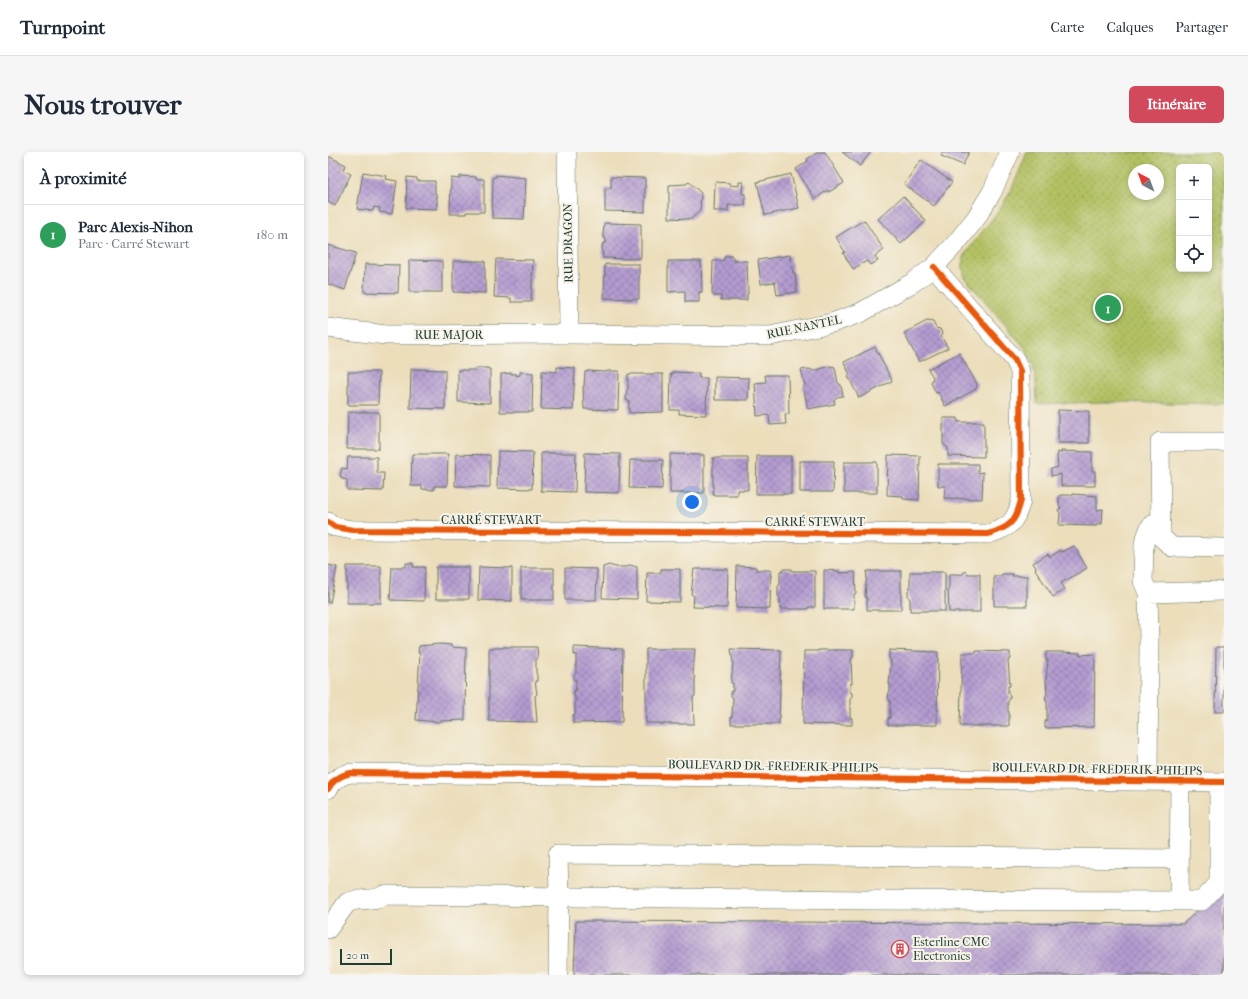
<!DOCTYPE html>
<html lang="fr">
<meta charset="utf-8">
<style>
body{margin:0;font-family:"IM FELL French Canon",serif;background:#f6f6f7;color:#1f2937}
.controls{position:absolute;right:12px;top:12px;display:grid;overflow:hidden;border-radius:6px;box-shadow:0 2px 6px #0003}
.controls button{width:36px;height:36px;display:grid;place-items:center;padding:0;border:0;border-bottom:1px solid #e0e1e3;background:#fff;color:#1f2937;font:20px sans-serif}
.compass{position:absolute;left:800px;top:12px;width:36px;height:36px;border-radius:50%;background:#fff;box-shadow:0 2px 6px #0003;rotate:319deg}
.scale{position:absolute;left:12px;bottom:10px;width:52px;box-sizing:border-box;padding-left:4px;border:2px solid #1f3d34;border-top:0;font-size:11px;line-height:14px;white-space:nowrap;color:#1f3d34;-webkit-text-stroke:3px #f7f3e8;paint-order:stroke}
.you{position:absolute;left:364px;top:350px;width:14px;height:14px;margin:-10px;border:3px solid #fff;border-radius:50%;background:#1a73e8;box-shadow:0 0 0 6px #1a73e833}
.badge{display:grid;place-items:center;width:26px;height:26px;border-radius:50%;background:#d1495b;color:#fff;font-size:13px;font-weight:700}
.pin{position:absolute;translate:-50% -50%;border:2px solid #fff;box-shadow:0 1px 4px #0006}
.list{margin:0;padding:0;list-style:none}
h2{display:flex;justify-content:space-between;align-items:center;height:52px;margin:0;padding:0 16px;font-size:17px}
h2 small{font-size:13px;font-weight:400;color:#747a83}
.list li{display:grid;grid-template-columns:26px 1fr auto;gap:12px;align-items:center;box-sizing:border-box;height:60px;padding:0 16px;border-top:1px solid #e0e1e3}
.list b{display:block;font-size:15px;white-space:nowrap}
.list p{margin:0;font-size:13px;white-space:nowrap;color:#747a83}
.list em{font-size:13px;font-style:normal;color:#747a83}
.icon{flex:none;width:22px;height:22px;fill:none;stroke:currentColor;stroke-width:2;stroke-linecap:round;stroke-linejoin:round}
.map{position:relative;flex:none;width:896px;height:823px;overflow:hidden;border-radius:6px}
header{display:flex;align-items:center;gap:24px;box-sizing:border-box;height:56px;padding:0 20px;background:#fff;border-bottom:1px solid #e0e1e3}
header strong{font-size:19px}
nav{display:flex;gap:22px;margin-inline-start:auto;font-size:14px}
.intro{display:flex;align-items:center;justify-content:space-between;box-sizing:border-box;height:96px;padding:0 24px}
h1{margin:0;font-size:28px}
.button{padding:10px 18px;border-radius:6px;background:#d1495b;color:#fff;font-size:14px;font-weight:700}
main{display:flex;gap:24px;padding:0 24px}
aside{flex:1;background:#fff;border-radius:6px;box-shadow:0 2px 6px #0003}
.map>svg:first-child{display:block}
</style>
<header>
<strong>Turnpoint</strong>
<nav><a>Carte</a><a>Calques</a><a>Partager</a></nav>
</header>
<div class="intro"><h1>Nous trouver</h1><a class="button">Itinéraire</a></div>
<main>
<aside>
<h2>À proximité<small></small></h2>
<ul class="list">
<li><span class="badge" style="background:#2e9e5b">1</span><div><b>Parc Alexis-Nihon</b><p>Parc · Carré Stewart</p></div><em>180 m</em></li>
</ul>
</aside>
<div class="map">
<svg width="896" height="823" viewBox="0 0 896 823">
<defs>
<pattern id="park-dots" width="8" height="8" patternUnits="userSpaceOnUse"><rect width="8" height="8" fill="#b3c163"/><path d="M2 2h.1M6 6h.1" fill="none" stroke="#919e52" stroke-width="1.8" stroke-linecap="round"/></pattern>
<pattern id="building-cross-hatch" width="8" height="8" patternUnits="userSpaceOnUse"><rect width="8" height="8" fill="#b49bd1"/><path d="M0 0l8 8M0 8l8-8" fill="none" stroke="#9280aa"/></pattern>
</defs>
<rect width="100%" height="100%" fill="#f7f3e8"/>
<filter id="ink" filterUnits="userSpaceOnUse"><feTurbulence type="fractalNoise" baseFrequency=".025" numOctaves="2"/><feDisplacementMap in="SourceGraphic" scale="8" xChannelSelector="R" yChannelSelector="G"/><feConvolveMatrix kernelMatrix="1 2 1 2 8 2 1 2 1" color-interpolation-filters="sRGB"/></filter>
<filter id="wash" filterUnits="userSpaceOnUse"><feTurbulence type="fractalNoise" baseFrequency=".012" numOctaves="4" result="noise"/><feDisplacementMap in="SourceGraphic" scale="16" xChannelSelector="R" yChannelSelector="G"/><feGaussianBlur stdDeviation="0.9" result="paint"/><feColorMatrix in="noise" values="0 0 0 0 0 0 0 0 0 0 0 0 0 0 0 0 0 1.4 0 .05"/><feComposite in="paint" operator="in"/></filter>
<g filter="url(#wash)">
<rect width="100%" height="100%" fill="#ecdebb"/>
<path fill="url(#park-dots)" stroke="#697f4c" fill-rule="evenodd" d="M699 0H896V252L775 250 709 252 708 229 705 212 697 196 637 126C635 119 634 114 635 108 639 96 663 70 671 58 683 41 691 20 699 0ZM851 15H881V117H851ZM806 18H830V42H806Z"/>
<g id="blocks">
<path fill="url(#building-cross-hatch)" d="M490 0H497L516 31 501 40 500 38 487 47 468 17 480 9 479 7Z
M514 0H543L532 14Z
M615 0H641L635 13 613 4Z
M0 4 18 13 15 18 23 22 7 54 0 50Z
M593 8 624 30 606 54 576 32Z
M35 20 59 24 58 27 69 29 64 62 51 60 52 56 46 55 45 59 29 57Z
M463 22 471 56 437 63 429 30Z
M168 23 198 26 196 67 164 66 165 25H168Z
M132 24 148 25V27H156V60H138V62H122L123 26 132 27Z
M79 25 89 26V29H107V42H109V57L78 56Z
M283 25 317 26V60L277 59V36H283Z
M361 30 373 41 372 59 363 67 341 66V33L358 32Z
M387 30 402 31V33L411 34V30H415L414 42H417V53H400V59H386Z
M575 44 598 69 573 92 550 67Z
M536 68 556 98 547 104 550 109 542 113 539 109 525 117 515 101 517 100 508 85Z
M276 71 313 72V106L301 107 275 106 274 95 275 91H278V88L275 84Z
M0 93 28 101 17 138 0 132Z
M462 103 465 121H467L469 140 449 143 447 130 433 132 430 108Z
M397 104H404L406 109H419L420 142H419V148H393V144H386L384 142 385 109H395Z
M168 107 205 108 203 150H183V146L166 145Z
M81 108 114 109V140H81Z
M125 109H157V141L125 140Z
M340 109H373L374 140H371V150H357V139L340 140Z
M37 112 71 113 70 141 36 140Z
M277 112H311V147L276 146Z
M599 169 605 170 608 176 612 177 614 181 613 184 620 196 591 210 576 181Z
M547 195 564 229 531 246 520 224 522 223 516 210Z
M631 201 649 232 648 237 617 254 610 240 608 241 603 231 605 225 600 217Z
M502 214 507 215 510 231 513 233 515 244 509 245 506 248 507 252 480 257 475 235 477 233 473 218 481 217 486 219Z
M229 215 247 216 245 258 213 257 214 219 229 220Z
M148 216H160V217H162V251L130 250V218H148Z
M83 217 117 218V257L82 256Z
M260 219 277 220 280 219H291L290 258 256 257 255 235 256 234 257 220Z
M20 220H51L50 253H20Z
M192 220 205 221 204 260H172V238L173 237V222L184 221V222H189L188 224 192 223Z
M345 220 371 221V226H379L378 263 351 262V258H342L343 222H345Z
M300 222H335V260L301 261V249L298 248 299 238 300 237Z
M437 223H460L461 262H457L458 272 442 273 441 263 429 264 427 231 438 230Z
M387 225 421 226 420 248H387Z
M730 258 761 259V291H730Z
M20 260H51V297H19Z
M615 266H630V270H656V305L620 304V296L615 292Z
M170 299 205 300 204 337 169 336Z
M733 299 764 300V319H767V334H733V322L723 324V317L730 315 729 306 730 300 734 301Z
M213 301H248L247 340 213 339Z
M257 301 292 302 291 341 256 340Z
M84 302H120L119 334H106V338L94 337V334H83Z
M128 302 162 303V335L127 334Z
M342 302 376 303V341H342Z
M560 303 592 304 591 348 575 347V344L559 343Z
M429 304H463V342H428Z
M20 305H49V321H56L55 339 19 338V328L14 327 12 323 14 316 19 317Z
M385 306H420V338H409V343H385Z
M302 308H335L334 337 301 336Z
M472 309H506L505 340H472Z
M516 310H549V341H516Z
M610 312H650V321L655 320 654 347 616 346 617 334H610Z
M745 342 769 344V358L775 357 774 372H769V374L731 373 732 361 730 358 733 356 731 353V345L732 343H745Z
M746 394 759 416 733 431 737 437 725 445 707 417 708 416 705 411 720 402 722 405 733 398 734 400Z
M78 411H85V415H97L96 449 62 448 64 415H78Z
M0 413 9 415 2 451H0Z
M281 413 287 415H299L302 413 309 415V447L274 446 275 415Z
M19 414H53V451H19Z
M409 414 428 415V418H443L442 457 408 456Z
M108 415H141V447H108Z
M151 415 184 416V449L150 448Z
M193 416H226V448H193Z
M237 416 269 417 268 448H237Z
M333 417H352V450L318 449 319 421H333Z
M366 417H400L399 456 365 455 366 444 363 442Z
M455 417H464V419H487V455H480V457H452V446L450 444V434L452 432V419H455Z
M496 418 511 419V421L527 420 528 441 526 442V457H496Z
M539 419H573V458H539V446L537 445Z
M638 419 640 422H652V460H621L620 436 621 435V422H632L633 423Z
M582 420H617V459H582V447L580 445V438L582 436Z
M674 422H685L684 424H699V454H666V424H674Z
M111 492 123 493V495L138 496 137 568 112 569 110 570 88 568 92 501H90L91 494Z
M175 495H209L210 506 208 507V521L209 523V529H207L209 542 207 544 209 570 161 569V496H175Z
M246 495 295 497 294 570 245 571V563H247V545L246 543V538L248 537V528H246V523L248 521V502L246 503Z
M888 495H896V560H887Z
M318 497H367L365 523 367 525V544L365 545 366 572H332V571H318Z
M403 497 453 498 451 572H403V565H404L405 546 403 544V539H405V531H403L405 511Z
M490 498H525V506H523L524 532H522V540L524 541V545L522 547V566H524V573L475 572 476 499H490Z
M561 498 610 500 609 573H560V566H562V548L560 546 561 540H562V532H561L563 512 562 506H561Z
M648 499 682 500V507L680 508 682 534H680V542L682 544V547L680 549V559L681 560V574H632L634 501H648Z
M718 500H736L752 501V503L767 502 766 575 717 576V569L719 568V549L717 548 718 543 719 542 718 528 720 508H718Z
M896 734V823H246L248 769 855 772Z"/>
</g>
</g>
<g filter="url(#ink)">
<use href="#blocks" fill-opacity="0" stroke="#677563" stroke-width="1"/>
<g fill="none" stroke-linecap="round" stroke-linejoin="round">
<defs>
<path id="minor" d="M239 0 241 182
M0 176 58 183 241 182 442 184 504 171 532 161 584 131 606 115 629 90 648 66 664 40 682 0
M896 290H832L833 385 844 395 896 396
M0 370 7 375 25 378 660 382C681 376 688 370 693 348L692 219 687 208 606 115
M820 441 815 429 816 391 822 375 826 372 833 371
M820 629 821 488 820 441 896 439
M0 637C5 628 12 623 23 621L896 630
M851 749 852 629
M0 777 19 751C31 744 45 751 56 743L539 748 874 749 891 731V630
M230 823 231 744 230 702 851 707"/>
</defs>
<use href="#minor" stroke="#677563" stroke-width="20"/>
<use href="#minor" stroke="#fff" stroke-width="19"/>
<defs>
<path id="cycleway" d="M0 370 7 375 25 378 660 382C681 376 688 370 693 348L692 219 687 208 606 115
M0 637C5 628 12 623 23 621L896 630"/>
</defs>
<use href="#cycleway" stroke="#f7f3e8" stroke-width="8"/>
<use href="#cycleway" stroke="#e8590c" stroke-width="6"/>
</g>
</g>
<defs>
<symbol id="building-ring" viewBox="-11 -11 22 22"><circle r="9.5" fill="#f7f3e8" stroke="#d1495b" stroke-width="1.5"/><path d="M-4-6H4V6H1V3H-1V6H-4ZM-2.5-4.3h1.7v1.8h-1.7ZM.8-4.3h1.7v1.8H.8ZM-2.5-1h1.7V.8h-1.7ZM.8-1h1.7V.8H.8Z" fill="#d1495b"/></symbol>
</defs>
<g fill-rule="evenodd">
<use href="#building-ring" x="562" y="787" width="20" height="20"/>
</g>
<g text-anchor="middle" stroke-width="4" stroke-linejoin="round" paint-order="stroke">
<g font-size="12" fill="#1f3d34" stroke="#f7f3e8">
<text transform="translate(240 91) rotate(-91)" y="4">RUE DRAGON</text>
<text transform="translate(476 175) rotate(-12)" y="4">RUE NANTEL</text>
<text x="121" y="187">RUE MAJOR</text>
<text x="163" y="372">CARRÉ STEWART</text>
<text x="487" y="374">CARRÉ STEWART</text>
<text transform="translate(445 614) rotate(1)" y="4">BOULEVARD DR.-FREDERIK-PHILIPS</text>
<text transform="translate(769 617) rotate(1)" y="4">BOULEVARD DR.-FREDERIK-PHILIPS</text>
</g>
<g font-size="12" fill="#1f3d34" stroke="#f7f3e8" text-anchor="start">
<text x="585" y="794">Esterline CMC<tspan x="585" dy="14">Electronics</tspan></text>
</g>
</g>
</svg>
<div class="controls">
<button>+</button>
<button>−</button>
<button><svg class="icon" aria-label="locate" viewBox="0 0 24 24"><circle cx="12" cy="12" r="6"/><path d="M12 2v4M12 18v4M2 12h4M18 12h4"/></svg></button>
</div>
<svg class="compass" viewBox="-18 -18 36 36"><path d="M0-13l5 13h-10z" fill="#e53935"/><path d="M0 13l5-13h-10z" fill="#747a83"/></svg>
<div class="scale">20 m</div>
<div class="you"></div>
<div class="pin badge" style="left:780px;top:156px;background:#2e9e5b">1</div>
</div>
</main>
